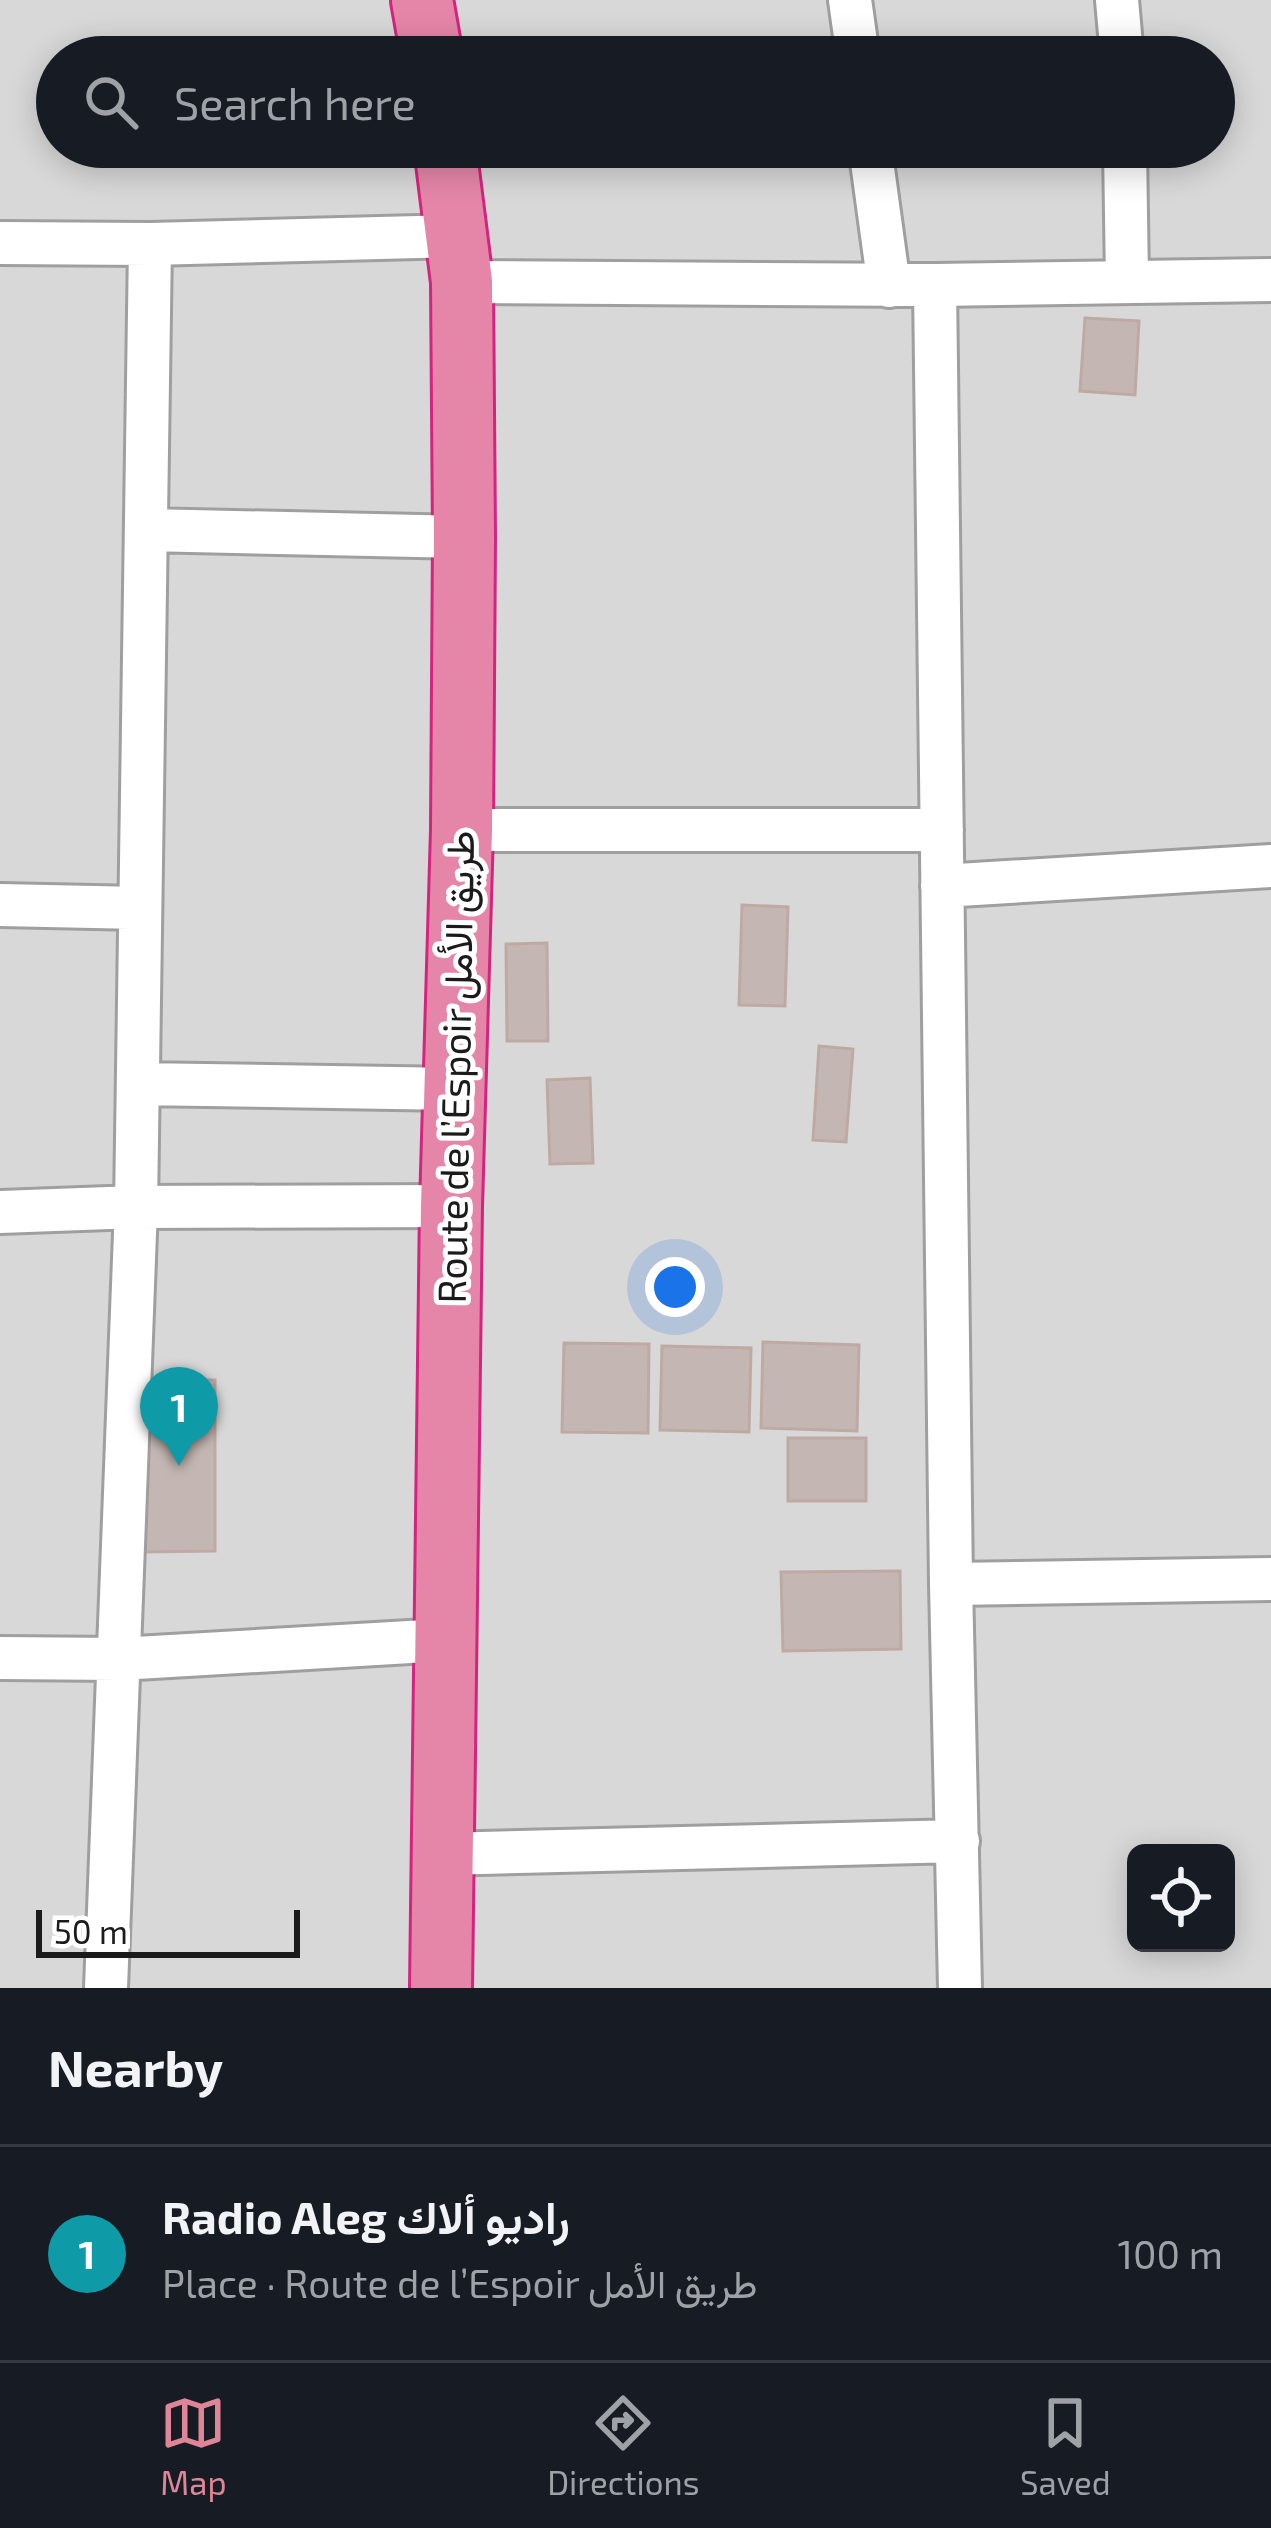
<!DOCTYPE html>
<meta charset="utf-8">
<style>
body{margin:0;font-family:"Exo 2",Vazirmatn,sans-serif;background:#242831;color:#f1f3f6}
.controls{position:absolute;right:36px;bottom:36px;display:grid;overflow:hidden;border-radius:18px;box-shadow:0 6px 30px #0003}
.controls button{width:108px;height:108px;display:grid;place-items:center;padding:0;border:0;border-bottom:3px solid #363941;background:#171b24;color:#f1f3f6;font:60px sans-serif}
.scale{position:absolute;left:36px;bottom:30px;width:264px;box-sizing:border-box;padding-left:12px;border:6px solid #1b1b1b;border-top:0;font-size:33px;line-height:42px;white-space:nowrap;color:#1b1b1b;-webkit-text-stroke:9px #fff;paint-order:stroke}
.you{position:absolute;left:675px;top:1287px;width:42px;height:42px;margin:-30px;border:9px solid #fff;border-radius:50%;background:#1a73e8;box-shadow:0 0 0 18px #1a73e833}
.badge{display:grid;place-items:center;width:78px;height:78px;border-radius:50%;background:#dd8697;color:#fff;font-size:39px;font-weight:700}
.pin{position:absolute;translate:-50% -99px;filter:drop-shadow(0 3px 6px #0008)}
.pin::after{content:'';position:absolute;top:63px;width:42px;height:36px;background:inherit;clip-path:polygon(0 0,100% 0,50% 100%)}
.list{margin:0;padding:0;list-style:none}
h2{display:flex;justify-content:space-between;align-items:center;height:156px;margin:0;padding:0 48px;font-size:51px}
h2 small{font-size:39px;font-weight:400;color:#9ea1a6}
.list li{display:grid;grid-template-columns:78px 1fr auto;gap:36px;align-items:center;box-sizing:border-box;height:216px;padding:0 48px;border-top:3px solid #363941}
.list b{display:block;font-size:45px;white-space:nowrap}
.list p{margin:0;font-size:39px;white-space:nowrap;color:#9ea1a6}
.list em{font-size:39px;font-style:normal;color:#9ea1a6}
.icon{flex:none;width:66px;height:66px;fill:none;stroke:currentColor;stroke-width:2;stroke-linecap:round;stroke-linejoin:round}
.map{position:relative;flex:none;width:1271px;height:1988px;overflow:hidden}
.search{position:absolute;background:#171b24;box-shadow:0 6px 30px #0003;left:36px;right:36px;top:36px;height:132px;display:flex;align-items:center;gap:30px;box-sizing:border-box;padding:0 42px;border-radius:66px;color:#9ea1a6;font-size:45px}
.sheet{height:372px;background:#171b24}
nav{display:flex;justify-content:space-around;align-items:center;box-sizing:border-box;height:168px;border-top:3px solid #363941;background:#171b24;font-size:33px;color:#9ea1a6}
nav a{display:grid;justify-items:center;gap:6px}
nav .on{color:#dd8697}
.map>svg:first-child{display:block}
</style>
<div class="map">
<svg width="1271" height="1988" viewBox="0 0 1271 1988">
<rect width="100%" height="100%" fill="#ece6e0"/>
<path fill="#d9d8d8" fill-rule="evenodd" d="M0 0H1271V1988H0ZM57 57H1214V147H57ZM1136 1853H1226V1943H1136Z"/>
<path fill="#c4b7b3" stroke="#beaaa2" stroke-width="3" d="M1085 318 1139 321 1135 395 1080 391Z
M742 905 788 907 785 1006 739 1005Z
M547 943 548 1041H507L506 944Z
M819 1046 853 1049 846 1142 813 1140Z
M590 1078 593 1163 550 1164 547 1080Z
M763 1342 859 1345 857 1431 761 1428Z
M564 1343 649 1344 648 1433 562 1432Z
M662 1346 751 1348 749 1432 660 1430Z
M146 1380H215V1551L141 1552Z
M788 1438H866V1501H788Z
M900 1571 901 1649 783 1651 781 1572Z"/>
<g fill="none" stroke-linecap="round" stroke-linejoin="round">
<defs>
<path id="minor" d="M850 0 858 57
M1117 0 1122 57
M870 147 889 286
M1125 147 1127 282
M0 243 150 244 457 236
M462 282 935 285 951 1584 960 1988
M935 285 1271 280
M146 530 464 537
M462 830H942
M942 886 1271 866
M0 905 140 908
M138 1084 456 1089
M0 1212 136 1207 451 1206
M951 1584 1271 1579
M0 1658 119 1659 444 1640
M443 1854 958 1841
M106 1988 136 1207 150 244"/>
<path id="highway" d="M422 0 432 57
M441 1988 451 1206 462 830 464 537 462 282 445 147"/>
</defs>
<use href="#minor" stroke="#9f9f9f" stroke-width="48"/>
<use href="#highway" stroke="#d4247f" stroke-width="66"/>
<use href="#minor" stroke="#fff" stroke-width="42"/>
<use href="#highway" stroke="#e586a8" stroke-width="60"/>
</g>
<g text-anchor="middle" stroke-width="10" stroke-linejoin="round" paint-order="stroke">
<g font-size="39" fill="#1b1b1b" stroke="#fff">
<text transform="translate(456 1067) rotate(-89)" y="14">Route de l’Espoir طريق الأمل</text>
</g>
</g>
</svg>
<div class="controls">
<button><svg class="icon" aria-label="locate" viewBox="0 0 24 24"><circle cx="12" cy="12" r="6"/><path d="M12 2v4M12 18v4M2 12h4M18 12h4"/></svg></button>
</div>
<div class="scale">50 m</div>
<div class="you"></div>
<div class="pin badge" style="left:179px;top:1466px;background:#0f9aa8">1</div>
<div class="search"><svg class="icon" aria-label="search" viewBox="0 0 24 24"><circle cx="10" cy="10" r="6"/><path d="M15 15l6 6"/></svg>Search here</div>
</div>
<section class="sheet">
<h2>Nearby<small></small></h2>
<ul class="list">
<li><span class="badge" style="background:#0f9aa8">1</span><div><b>Radio Aleg راديو ألاك</b><p>Place · Route de l’Espoir طريق الأمل</p></div><em>100 m</em></li>
</ul>
</section>
<nav>
<a class="on"><svg class="icon" aria-label="map" viewBox="0 0 24 24"><path d="M3 6l6-2 6 2 6-2v14l-6 2-6-2-6 2zM9 4v14M15 6v14"/></svg>Map</a>
<a><svg class="icon" aria-label="directions" viewBox="0 0 24 24"><path d="M12 3l9 9-9 9-9-9zM9 14v-3h6M13 9l2 2-2 2"/></svg>Directions</a>
<a><svg class="icon" aria-label="saved" viewBox="0 0 24 24"><path d="M7 4h10v16l-5-4-5 4z"/></svg>Saved</a>
</nav>
